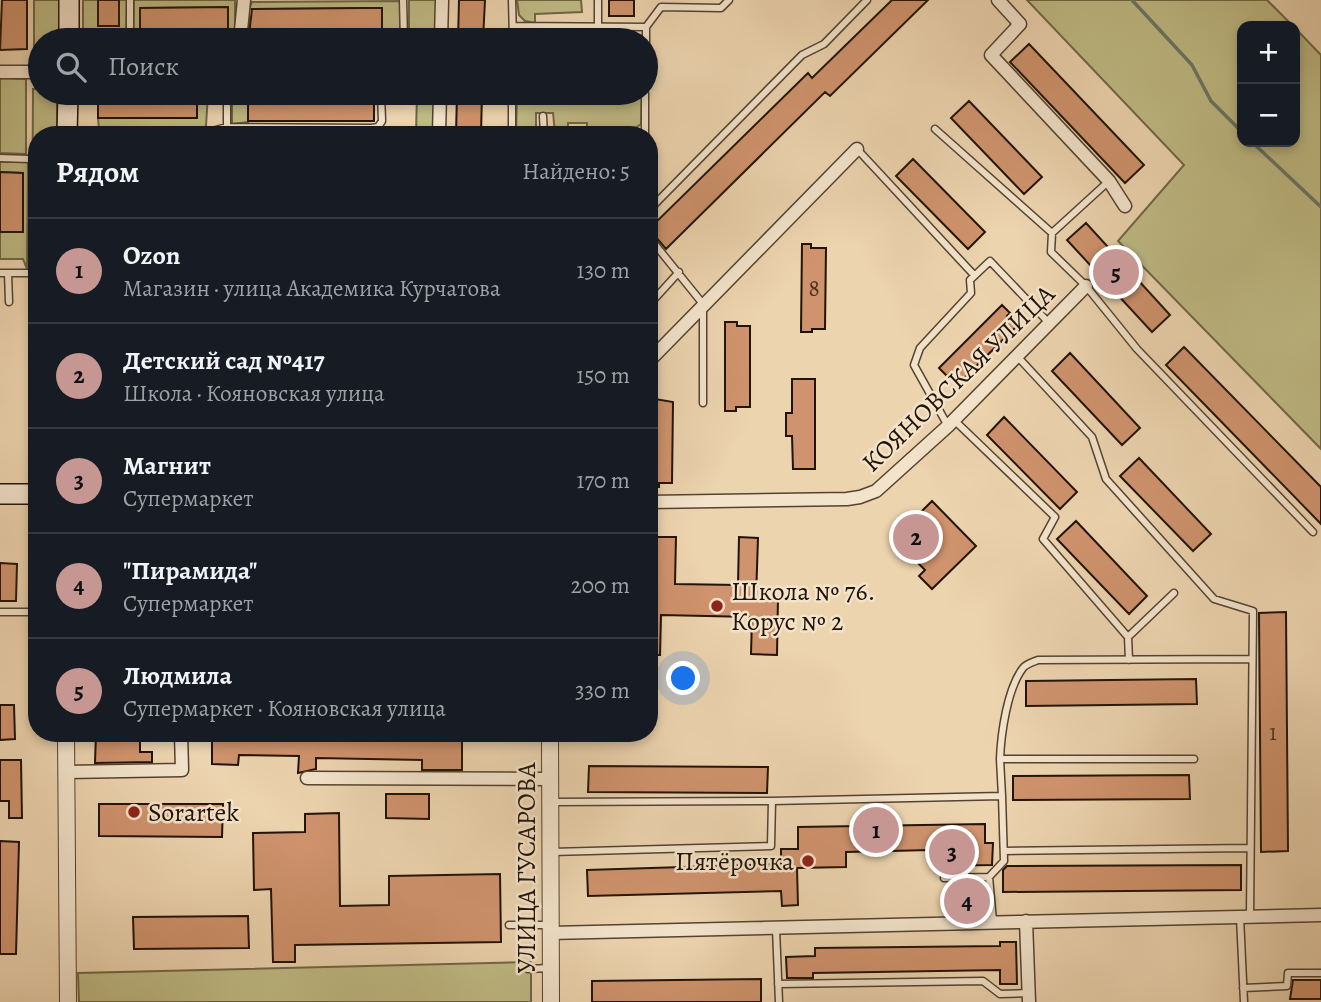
<!DOCTYPE html>
<html lang="ru">
<meta charset="utf-8">
<style>
body{margin:0;font-family:Alegreya,serif;background:#242831;color:#f1f3f6}
.controls{position:absolute;right:21px;top:21px;display:grid;overflow:hidden;border-radius:14px;box-shadow:0 4px 10px #0003}
.controls button{width:63px;height:63px;display:grid;place-items:center;padding:0;border:0;border-bottom:2px solid #363941;background:#171b24;color:#f1f3f6;font:35px sans-serif}
.you{position:absolute;left:684px;top:679px;width:24px;height:24px;margin:-18px;border:5px solid #fff;border-radius:50%;background:#1a73e8;box-shadow:0 0 0 10px #1a73e833}
.badge{display:grid;place-items:center;width:46px;height:46px;border-radius:50%;background:#c59692;color:#111;font-size:23px;font-weight:700}
.pin{position:absolute;translate:-50% -50%;border:4px solid #fff;box-shadow:0 2px 7px #0006}
.list{margin:0;padding:0;list-style:none}
h2{display:flex;justify-content:space-between;align-items:center;height:91px;margin:0;padding:0 28px;font-size:30px}
h2 small{font-size:23px;font-weight:400;color:#9ea1a6}
.list li{display:grid;grid-template-columns:46px 1fr auto;gap:21px;align-items:center;box-sizing:border-box;height:105px;padding:0 28px;border-top:2px solid #363941}
.list b{display:block;font-size:26px;white-space:nowrap}
.list p{margin:0;font-size:23px;white-space:nowrap;color:#9ea1a6}
.list em{font-size:23px;font-style:normal;color:#9ea1a6}
.icon{flex:none;width:38px;height:38px;fill:none;stroke:currentColor;stroke-width:2;stroke-linecap:round;stroke-linejoin:round}
.map{position:relative;flex:none;width:1321px;height:1002px;overflow:hidden}
.search{position:absolute;background:#171b24;box-shadow:0 4px 10px #0003;left:28px;top:28px;width:630px;height:77px;display:flex;align-items:center;gap:18px;box-sizing:border-box;padding:0 24px;border-radius:38px;color:#9ea1a6;font-size:26px}
.panel{position:absolute;background:#171b24;box-shadow:0 4px 10px #0003;left:28px;top:126px;width:630px;height:616px;border-radius:28px}
.map>svg:first-child{display:block}
</style>
<div class="map">
<svg width="1321" height="1002" viewBox="0 0 1321 1002">
<rect width="100%" height="100%" fill="#ecd4af"/>
<filter id="stains"><feTurbulence type="fractalNoise" baseFrequency=".00286" numOctaves="4"/><feColorMatrix values="0 0 0 0 .2 0 0 0 0 .09 0 0 0 0 .02 0 0 0 .5 -.17"/></filter>
<radialGradient id="worn" r=".72"><stop offset=".6" stop-color="#630" stop-opacity="0"/><stop offset="1" stop-color="#630" stop-opacity=".3"/></radialGradient>
<path fill="#bfbb85" stroke="#706746" stroke-width="2" fill-rule="evenodd" d="M34 0H59V40H40V53H34Z
M83 0H127L126 40H83Z
M134 0H235V40H133ZM227 7V29L140 28V8Z
M409 0H439L436 40H409Z
M517 0H581L582 12 535 14V23L525 21 519 15Z
M1027 0H1267L1293 26H1242V142H1295V28L1321 55V449L1118 241 1184 165Z
M400 1V40H245L249 9 252 2ZM382 8 249 35V9Z
M0 78 26 79V154L0 153Z
M33 89H40V93H57V135H37V268L32 269Z
M197 93H208L206 126 202 129H99L98 118H197Z
M232 93H262V96L248 97V122L232 124Z
M417 93H435L433 135H416Z
M517 93H642L641 124 629 133H587V123H568V134L555 133 553 113H536V135H516Z
M239 131H360L380 135H237Z
M0 162H28L27 269 23 259H0V232H23V173L0 172Z
M32 280H37V412H30Z
M531 962V1002H79L78 973Z"/>
<g fill="none" stroke-linecap="round" stroke-linejoin="round">
<path stroke="#6a7766" stroke-width="3.5" d="M1132 0 1192 65 1211 101 1242 132
M1252 142 1321 207"/>
</g>
<path fill="#cf936d" stroke="#221306" stroke-width="2" d="M2 0H27V49L0 50Z
M98 0H119V26H98Z
M459 0H485L483 40H458Z
M609 0H634V16H609Z
M892 0H928L830 96 825 92 666 249 649 229 808 73 812 78Z
M228 7V29H140V8Z
M362 8H382V34L249 35 252 9Z
M1029 44 1144 165 1125 183 1010 62Z
M98 93H197V118H98Z
M457 93H482L481 135H456Z
M248 96H374V121H248Z
M969 101 1042 177 1024 194 951 118Z
M913 159 985 232 968 249 896 176Z
M0 172 23 173V232H0Z
M1086 223 1170 315 1152 332 1067 240Z
M802 244H811V248H826L825 329H812V332H801Z
M1002 305 1010 313 1007 316 1017 326 959 383 950 373 947 376 939 368Z
M725 322H737V326H750V407H736V411H725Z
M1184 347 1321 487V524L1166 365Z
M1070 353 1140 428 1122 445 1052 371Z
M792 379H815V469H793L792 436H786V413H792Z
M649 398 673 402 672 483H659V487H649Z
M1004 417 1077 492 1060 509 987 435Z
M1139 458 1211 534 1193 551 1120 476Z
M932 501 976 546 932 589 919 576 925 570 900 545 926 520 919 514Z
M1076 521 1147 596 1129 614 1057 539Z
M657 537H676L675 584 738 585 739 537 758 538 756 598H778L777 655 751 654 752 617 661 615 660 655H649V599H656Z
M0 563 17 564 16 601H0Z
M1286 612 1288 851 1261 852 1259 613Z
M1196 679 1197 704 1026 706V681Z
M0 705H14L15 739 0 740Z
M96 733H140V752H152V762L95 763Z
M212 733 462 735V770H422V760L316 758V769L298 773 299 756 239 755 238 765 212 764Z
M0 760H21L22 818H9V801H0Z
M589 766 768 767 767 793 588 792Z
M1189 775 1190 799 1013 800V776Z
M386 794H429V819L386 818Z
M99 804H223L222 837 99 836Z
M339 813 340 906 389 905V876L500 874 501 942 295 945V962H273L271 889 254 890 253 833 305 832V814Z
M985 824V843H993L992 865 931 866V850L846 852V867L797 868 798 905 782 906 781 891 588 896 587 870 781 864V849H798V827Z
M0 841 19 842 16 954H0Z
M1241 865V890L1003 892V870L1007 866Z
M978 888 979 909 960 910 959 889Z
M248 916 249 948 134 949 133 917Z
M1000 942H1016L1017 984H1000V970L813 973V978H787L786 957 815 956V948L1000 946Z
M761 979V1002H592V981Z
M1293 980H1321V999H1290Z"/>
<g fill="none" stroke-linecap="round" stroke-linejoin="round">
<defs>
<path id="service" d="M403 0 404 40
M512 0 513 40
M598 0V26
M513 26 646 27
M130 40V0
M646 62V27L661 7 721 8 729 0
M227 93V127L371 128 378 127 382 121 381 93
M543 116 544 135
M935 129 1052 233 1051 252 1086 286 1137 349 1313 532
M69 134H201L227 127
M512 135V93
M645 135V93
M857 149 974 275
M0 158 30 159
M649 210 802 55 824 44 867 0
M1052 233 1109 181
M649 237 703 304V403
M0 273H37
M8 273 9 302
M649 305 679 272
M1016 355 1092 437 1106 479 1214 599 1253 611 1250 915
M953 419 1055 517 1043 539 1128 637
M948 426 914 365 920 348 971 293 970 280 990 261 1049 323
M0 612H37
M1129 660 1128 637 1174 593
M1000 759C1001 734 1007 689 1023 668 1026 664 1033 662 1038 660L1252 659
M1002 796 1000 759H1194
M772 801 1002 796 1004 861 989 877
M550 802 772 801 771 846 552 852
M1004 851 1250 848
M944 878 989 877 993 921
M1240 917 1244 1002
M509 925H550
M776 929 779 1002
M528 969 549 968
M778 984 983 981 1000 994 1029 993
M1243 988 1287 986 1288 973H1321"/>
<path id="minor" d="M998 0 1020 24 991 55 1109 181 1125 206
M240 40 244 0
M441 40 442 0
M0 72H40
M439 135 440 93
M649 361 857 149
M649 502 847 499 860 497 876 491 948 426 1086 286
M66 772 182 770 181 733
M307 778 550 779
M1026 921 1029 1002
M550 933 1321 915"/>
<path id="tertiary" d="M66 733 68 1002
M550 733 551 1002"/>
<path id="secondary" d="M69 40V0
M67 135 68 93
M0 494H37"/>
</defs>
<use href="#service" stroke="#544330" stroke-width="9"/>
<use href="#minor" stroke="#544330" stroke-width="15"/>
<use href="#tertiary" stroke="#544330" stroke-width="18"/>
<use href="#secondary" stroke="#221306" stroke-width="22"/>
<use href="#service" stroke="#f3e3cb" stroke-width="6"/>
<use href="#minor" stroke="#f3e3cb" stroke-width="12"/>
<use href="#tertiary" stroke="#f3e3cb" stroke-width="16"/>
<use href="#secondary" stroke="#f3e3cb" stroke-width="19"/>
</g>
<g fill="#8f2418" stroke="#f3e3cb" stroke-width="2.5">
<circle cx="717" cy="606" r="7"/>
<circle cx="134" cy="812" r="7"/>
<circle cx="808" cy="861" r="7"/>
</g>
<g text-anchor="middle" stroke-width="5" stroke-linejoin="round" paint-order="stroke">
<g font-size="23" fill="#4d3320">
<text x="814" y="296">8</text>
<text x="1273" y="740">1</text>
</g>
<g font-size="26" fill="#221306" stroke="#f3e3cb">
<text transform="translate(958 378) rotate(-44)" y="9">КОЯНОВСКАЯ УЛИЦА</text>
<text transform="translate(526 868) rotate(-90)" y="9">УЛИЦА ГУСАРОВА</text>
</g>
<g font-size="26" fill="#221306" stroke="#f3e3cb" text-anchor="start">
<text x="731" y="600">Школа № 76.<tspan x="731" dy="30">Корус № 2</tspan></text>
<text x="148" y="821">Sorartek</text>
<text x="794" y="870" text-anchor="end">Пятёрочка</text>
</g>
</g>
<rect width="100%" height="100%" filter="url(#stains)"/>
<rect width="100%" height="100%" fill="url(#worn)"/>
</svg>
<div class="controls">
<button>+</button>
<button>−</button>
</div>
<div class="you"></div>
<div class="pin badge" style="left:876px;top:830px">1</div>
<div class="pin badge" style="left:916px;top:537px">2</div>
<div class="pin badge" style="left:952px;top:852px">3</div>
<div class="pin badge" style="left:967px;top:901px">4</div>
<div class="pin badge" style="left:1116px;top:272px">5</div>
<div class="search"><svg class="icon" aria-label="search" viewBox="0 0 24 24"><circle cx="10" cy="10" r="6"/><path d="M15 15l6 6"/></svg>Поиск</div>
<section class="panel">
<h2>Рядом<small>Найдено: 5</small></h2>
<ul class="list">
<li><span class="badge">1</span><div><b>Ozon</b><p>Магазин · улица Академика Курчатова</p></div><em>130 m</em></li>
<li><span class="badge">2</span><div><b>Детский сад №417</b><p>Школа · Кояновская улица</p></div><em>150 m</em></li>
<li><span class="badge">3</span><div><b>Магнит</b><p>Супермаркет</p></div><em>170 m</em></li>
<li><span class="badge">4</span><div><b>&quot;Пирамида&quot;</b><p>Супермаркет</p></div><em>200 m</em></li>
<li><span class="badge">5</span><div><b>Людмила</b><p>Супермаркет · Кояновская улица</p></div><em>330 m</em></li>
</ul>
</section>
</div>
